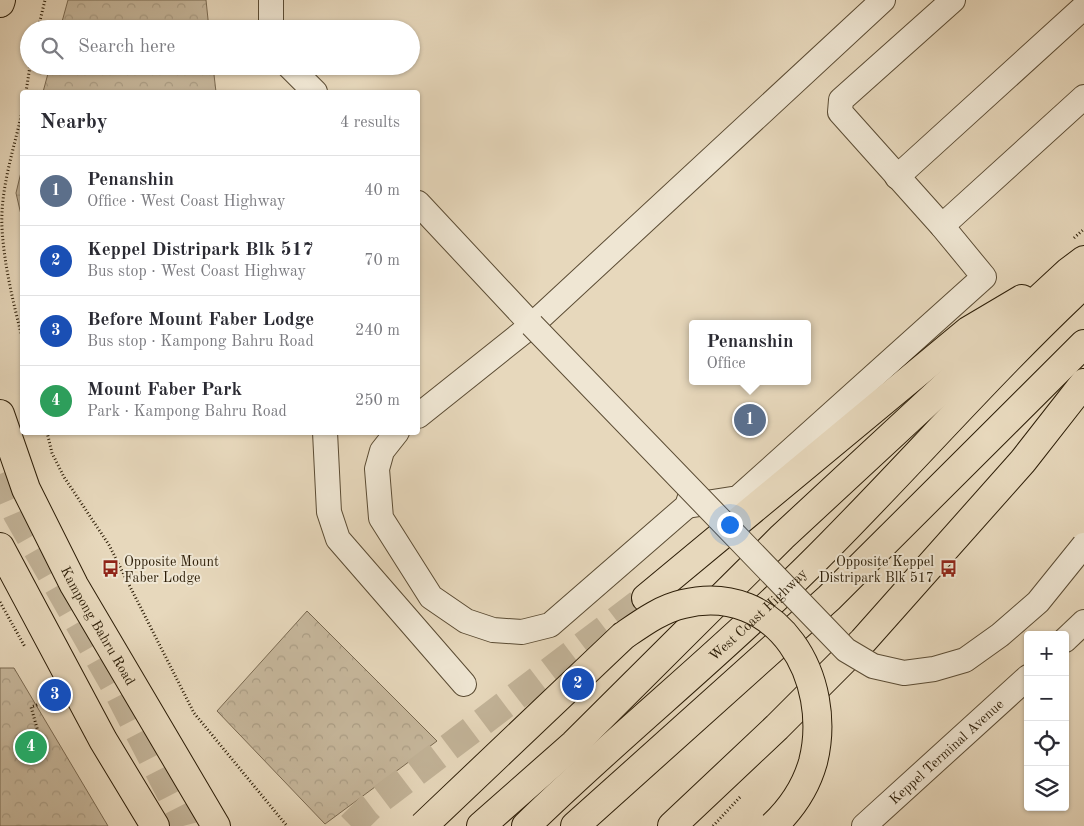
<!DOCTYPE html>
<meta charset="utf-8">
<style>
body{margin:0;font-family:"Old Standard TT",serif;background:#f7f7f7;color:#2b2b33}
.controls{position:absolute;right:15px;bottom:15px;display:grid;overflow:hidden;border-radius:5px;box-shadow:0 1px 4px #0004}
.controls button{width:45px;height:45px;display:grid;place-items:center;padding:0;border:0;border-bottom:1px solid #e1e1e2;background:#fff;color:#2b2b33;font:25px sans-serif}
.you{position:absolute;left:729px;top:524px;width:18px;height:18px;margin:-12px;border:4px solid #fff;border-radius:50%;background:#1a73e8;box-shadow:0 0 0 8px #1a73e833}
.badge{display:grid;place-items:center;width:32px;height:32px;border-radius:50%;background:#111827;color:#fff;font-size:16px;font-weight:700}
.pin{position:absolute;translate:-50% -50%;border:2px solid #fff;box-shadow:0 1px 5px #0006}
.popup{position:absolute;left:689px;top:320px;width:122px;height:65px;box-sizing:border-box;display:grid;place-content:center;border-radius:5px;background:#fff;filter:drop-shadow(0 1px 4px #0005);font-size:16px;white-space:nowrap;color:#7c7c81}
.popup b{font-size:19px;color:#2b2b33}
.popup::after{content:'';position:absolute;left:50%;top:100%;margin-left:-10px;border:10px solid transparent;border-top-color:#fff}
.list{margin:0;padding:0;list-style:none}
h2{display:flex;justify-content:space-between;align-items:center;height:65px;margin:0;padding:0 20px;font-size:21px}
h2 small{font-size:16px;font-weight:400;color:#7c7c81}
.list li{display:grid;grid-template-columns:32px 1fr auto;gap:15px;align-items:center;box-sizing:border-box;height:70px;padding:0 20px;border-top:1px solid #e1e1e2}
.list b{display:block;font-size:19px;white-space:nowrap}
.list p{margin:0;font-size:16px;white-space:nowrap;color:#7c7c81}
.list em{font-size:16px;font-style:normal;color:#7c7c81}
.icon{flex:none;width:28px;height:28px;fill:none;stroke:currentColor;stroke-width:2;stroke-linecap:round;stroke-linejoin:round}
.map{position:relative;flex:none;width:1084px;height:826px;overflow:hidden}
.search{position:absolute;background:#fff;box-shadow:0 1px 4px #0004;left:20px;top:20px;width:400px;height:55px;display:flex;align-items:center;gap:12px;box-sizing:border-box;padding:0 18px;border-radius:28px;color:#7c7c81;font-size:19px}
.panel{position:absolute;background:#fff;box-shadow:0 1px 4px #0004;left:20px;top:90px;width:400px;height:345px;border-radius:5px}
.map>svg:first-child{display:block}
</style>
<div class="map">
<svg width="1084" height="826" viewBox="0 0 1084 826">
<defs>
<pattern id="forest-crowns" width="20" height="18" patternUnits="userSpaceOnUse" patternTransform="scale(1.25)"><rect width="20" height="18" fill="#c7b89d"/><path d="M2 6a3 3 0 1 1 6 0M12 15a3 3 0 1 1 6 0" fill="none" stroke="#ab9e86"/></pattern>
</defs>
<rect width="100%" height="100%" fill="#e7d8bc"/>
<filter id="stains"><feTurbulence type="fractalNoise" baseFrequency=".004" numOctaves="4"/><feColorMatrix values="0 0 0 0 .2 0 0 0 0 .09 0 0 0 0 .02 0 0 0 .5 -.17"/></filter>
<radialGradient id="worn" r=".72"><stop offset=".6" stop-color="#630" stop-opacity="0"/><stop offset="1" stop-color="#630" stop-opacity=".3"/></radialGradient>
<path fill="url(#forest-crowns)" stroke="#7a6a52" d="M68 0H206L209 29H60Z
M50 66H213L216 92H43Z
M22 168V219L16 193Z
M307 611 437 741 325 824 217 711Z
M0 668H14L108 826H0Z"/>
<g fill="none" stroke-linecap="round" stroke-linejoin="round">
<path stroke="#c2b398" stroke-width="28" stroke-dasharray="28 14" stroke-linecap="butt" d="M0 474 17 514 117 690 179 810 183 826"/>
<path stroke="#c2b398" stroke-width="28" stroke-dasharray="28 14" stroke-linecap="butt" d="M351 826 370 807 646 598"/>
<defs>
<g id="minor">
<path d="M271 0V29"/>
<path d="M289 66 315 92"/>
<path d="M897 177 1084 7"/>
<path d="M418 203 532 325"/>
<path d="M942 226 1084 97"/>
<path d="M418 416 532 325 883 0"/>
<path d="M325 432 329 512 338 539 464 684"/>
<path d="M397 432 382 451 377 469 381 518 431 597 466 621 493 630 522 632 550 625 687 506 692 491"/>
<path d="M687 506 738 498 984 277 942 226 840 112 841 100 953 0"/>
<path d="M1065 640 1084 622"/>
<path id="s1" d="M864 826 1028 677"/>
</g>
<g id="major">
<path d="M0 3 1 0"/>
<path id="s2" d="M0 414 26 489 74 585 216 826"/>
<path d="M0 547 103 740 155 826"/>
</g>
<g id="highway">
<path d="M646 598 968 331 1022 299"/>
<path d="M481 826 574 744 782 537 1068 272 1084 260"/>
<path id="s3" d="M526 826C617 737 717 657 808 567 902 474 988 374 1084 284"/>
<path d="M575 826 829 598 1084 344"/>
<path d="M672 826 777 727 863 641 1023 461 1084 383"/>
</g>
</defs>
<use href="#minor" stroke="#5b4c34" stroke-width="26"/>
<use href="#major" stroke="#2c1d07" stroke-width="30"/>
<use href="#highway" stroke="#2c1d07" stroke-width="30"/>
<path stroke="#2c1d07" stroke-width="3" stroke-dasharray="1 2.5" stroke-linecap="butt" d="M38 29 45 0
M26 92 30 66
M22 112C14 149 0 189 2 228 4 264 13 302 22 337
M1074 238 1084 229
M47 432 52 453 64 477 109 545 194 713 287 826
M0 602 25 647
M41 742 31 707 55 699
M713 826 741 796"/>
<use href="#minor" stroke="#efe6d3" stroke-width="24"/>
<use href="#major" stroke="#e7d8bc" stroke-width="28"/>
<use href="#highway" stroke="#e7d8bc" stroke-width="28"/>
<defs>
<path id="minor-bridge" d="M532 325 846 650 873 666 904 673 934 669 965 660 1000 635 1038 602 1084 545"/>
<path id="highway-bridge" d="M423 826 623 636C642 623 661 609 683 604 778 581 834 679 813 762 806 787 792 808 773 826"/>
</defs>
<use href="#minor-bridge" stroke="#5b4c34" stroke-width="26" stroke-linecap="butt"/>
<use href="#highway-bridge" stroke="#2c1d07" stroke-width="30" stroke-linecap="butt"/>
<use href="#minor-bridge" stroke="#efe6d3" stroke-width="24"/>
<use href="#highway-bridge" stroke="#e7d8bc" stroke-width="28"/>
</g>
<defs>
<symbol id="bus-bare" viewBox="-9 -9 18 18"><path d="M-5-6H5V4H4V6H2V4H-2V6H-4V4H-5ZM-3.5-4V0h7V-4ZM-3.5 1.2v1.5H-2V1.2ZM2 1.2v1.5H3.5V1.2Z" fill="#8f2418" stroke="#efe6d3" stroke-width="2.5" paint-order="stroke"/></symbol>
</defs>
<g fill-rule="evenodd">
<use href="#bus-bare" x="98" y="556" width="25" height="25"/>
<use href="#bus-bare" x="936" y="556" width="25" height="25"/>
</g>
<g text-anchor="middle" stroke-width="4" stroke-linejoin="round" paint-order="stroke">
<g font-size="14" fill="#2c1d07" stroke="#efe6d3" text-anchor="start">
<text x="124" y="566">Opposite Mount<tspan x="124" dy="16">Faber Lodge</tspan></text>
<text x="934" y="566" text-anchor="end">Opposite Keppel<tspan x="934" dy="16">Distripark Blk 517</tspan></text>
</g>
<g font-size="14" fill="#2c1d07" stroke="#efe6d3">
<text dy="5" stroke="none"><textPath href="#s3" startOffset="314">West Coast Highway</textPath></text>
<text dy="5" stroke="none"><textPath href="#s2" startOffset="234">Kampong Bahru Road</textPath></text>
<text dy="5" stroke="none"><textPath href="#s1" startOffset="111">Keppel Terminal Avenue</textPath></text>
</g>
</g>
<rect width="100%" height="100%" filter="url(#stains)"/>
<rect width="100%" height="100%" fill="url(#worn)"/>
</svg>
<div class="controls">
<button>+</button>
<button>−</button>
<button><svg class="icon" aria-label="locate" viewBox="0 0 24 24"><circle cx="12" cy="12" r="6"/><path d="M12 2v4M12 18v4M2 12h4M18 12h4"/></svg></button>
<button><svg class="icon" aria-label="layers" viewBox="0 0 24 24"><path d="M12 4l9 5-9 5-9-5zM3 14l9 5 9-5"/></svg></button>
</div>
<div class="you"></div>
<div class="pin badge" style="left:750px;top:420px;background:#5c6f8a">1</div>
<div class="popup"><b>Penanshin</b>Office</div>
<div class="pin badge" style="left:578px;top:684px;background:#1a4fb4">2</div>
<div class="pin badge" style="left:55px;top:695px;background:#1a4fb4">3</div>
<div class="pin badge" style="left:31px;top:747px;background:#2e9e5b">4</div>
<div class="search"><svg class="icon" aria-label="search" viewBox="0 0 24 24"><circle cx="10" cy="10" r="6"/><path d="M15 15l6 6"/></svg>Search here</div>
<section class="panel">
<h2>Nearby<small>4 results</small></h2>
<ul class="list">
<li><span class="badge" style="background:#5c6f8a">1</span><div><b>Penanshin</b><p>Office · West Coast Highway</p></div><em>40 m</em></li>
<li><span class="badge" style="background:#1a4fb4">2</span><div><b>Keppel Distripark Blk 517</b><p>Bus stop · West Coast Highway</p></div><em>70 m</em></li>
<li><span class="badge" style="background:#1a4fb4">3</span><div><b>Before Mount Faber Lodge</b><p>Bus stop · Kampong Bahru Road</p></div><em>240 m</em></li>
<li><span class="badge" style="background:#2e9e5b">4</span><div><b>Mount Faber Park</b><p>Park · Kampong Bahru Road</p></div><em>250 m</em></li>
</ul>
</section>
</div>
